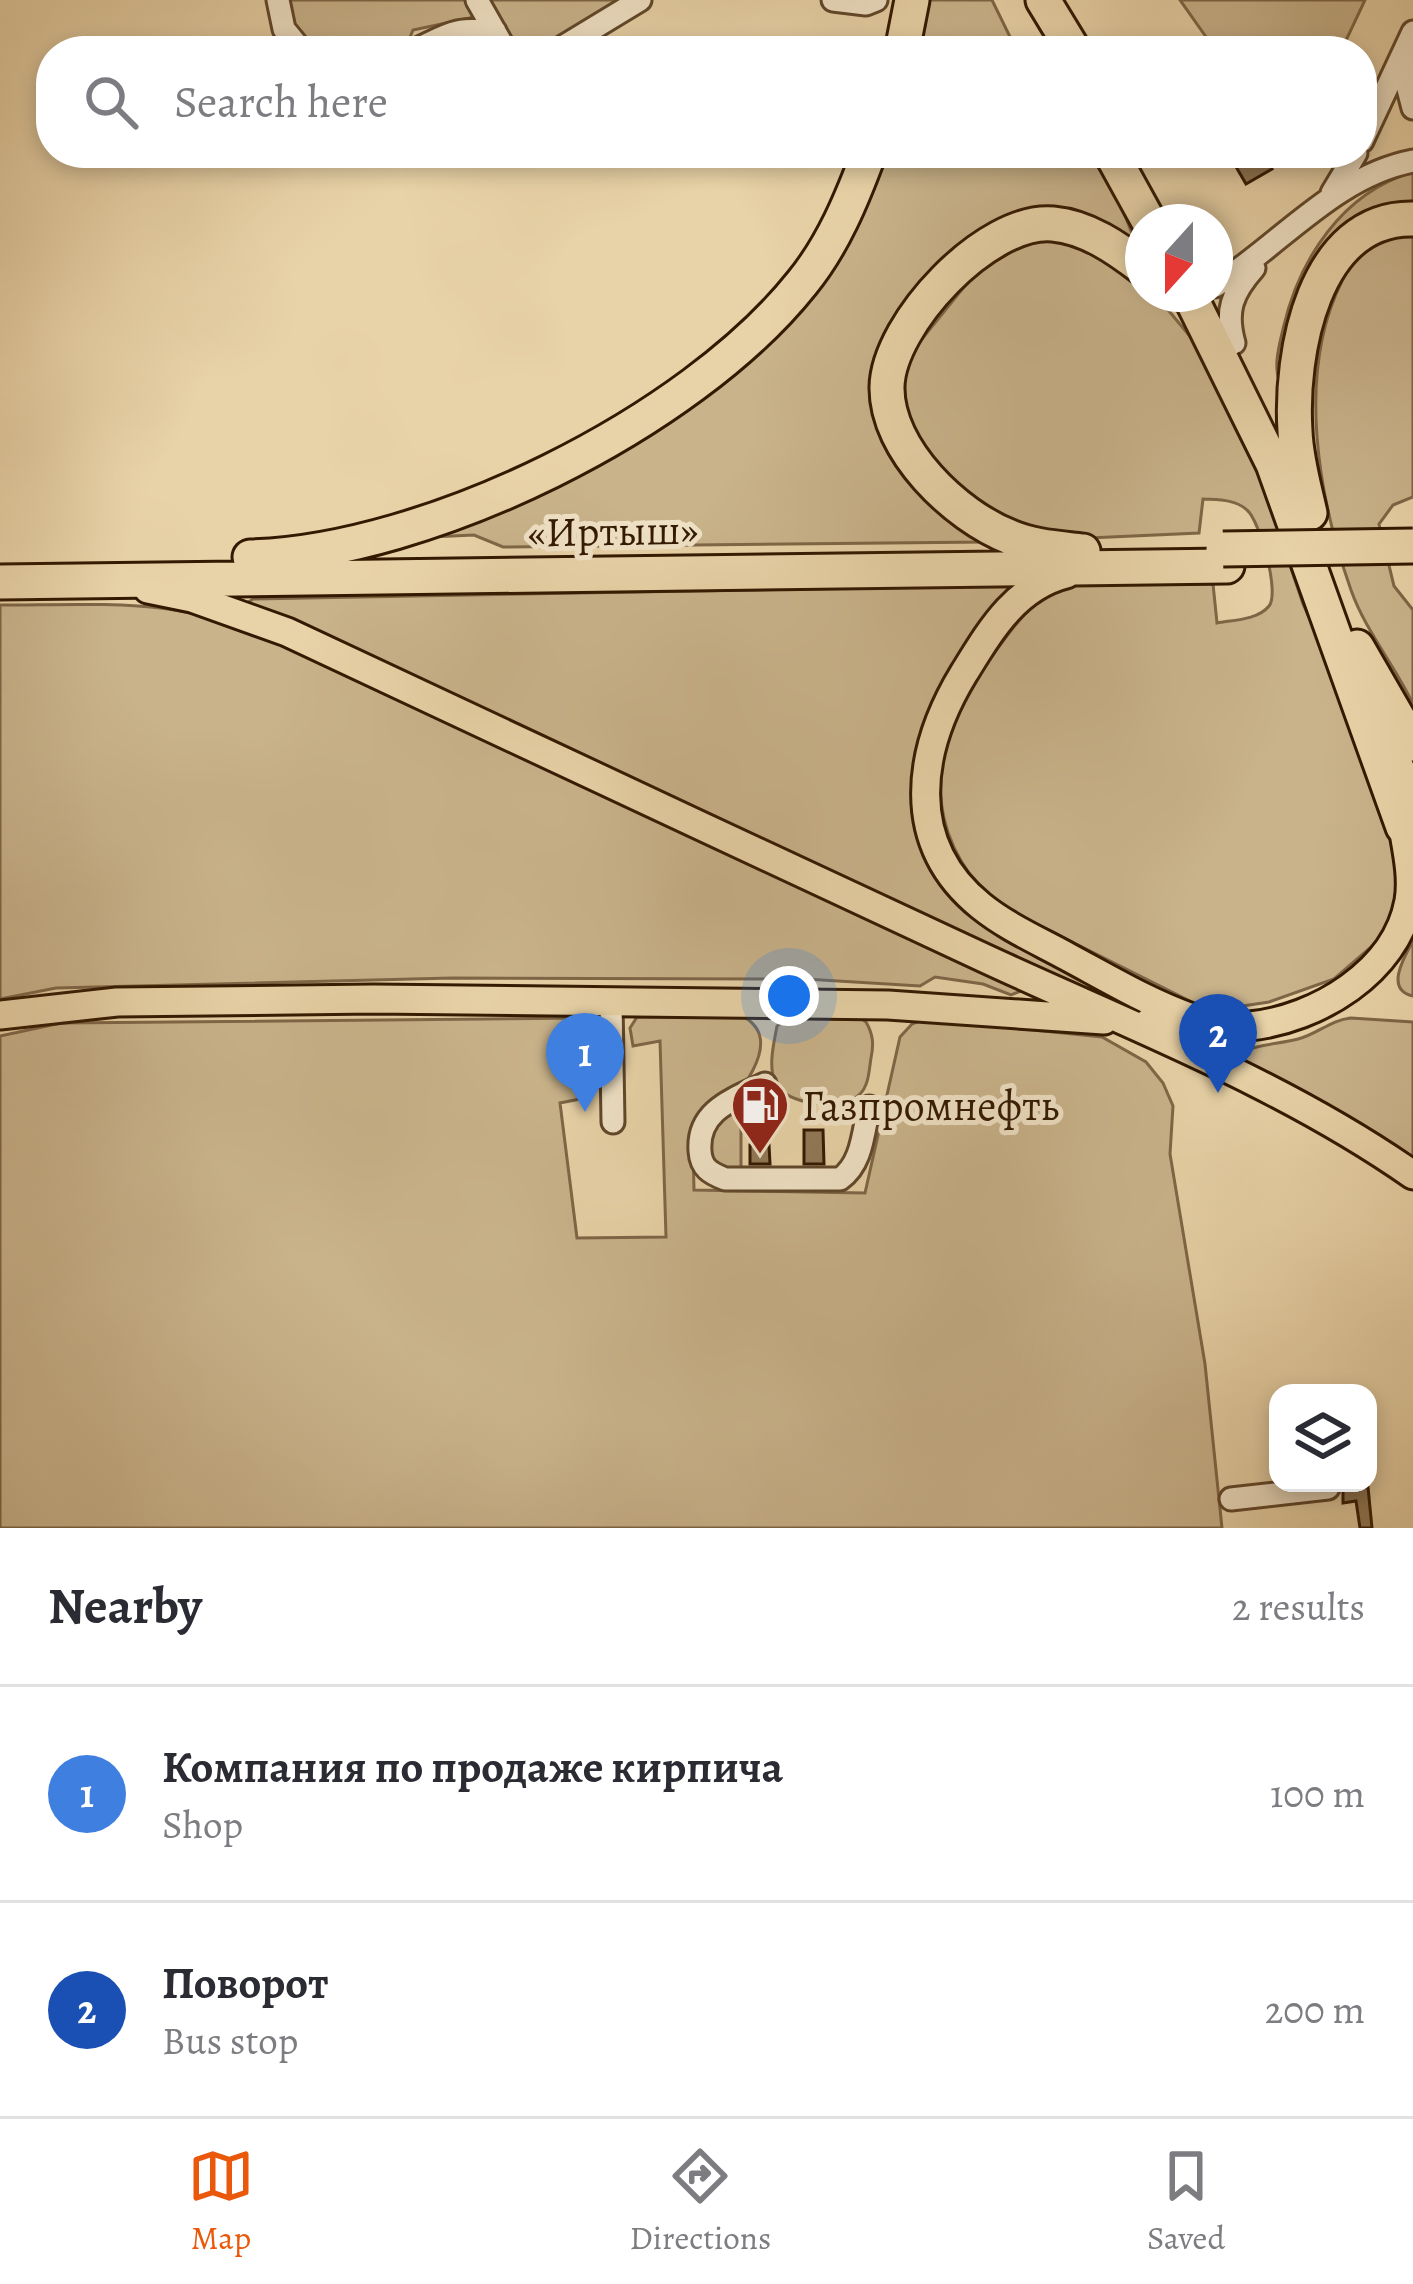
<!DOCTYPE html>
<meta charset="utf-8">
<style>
body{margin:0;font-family:Alegreya,serif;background:#f2f2f3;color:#2b2b33}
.controls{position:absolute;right:36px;bottom:36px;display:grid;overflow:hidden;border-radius:24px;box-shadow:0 6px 18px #0003}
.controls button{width:108px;height:108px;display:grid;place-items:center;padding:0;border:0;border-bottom:3px solid #e1e1e2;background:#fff;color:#2b2b33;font:60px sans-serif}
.compass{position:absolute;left:1125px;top:204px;width:108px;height:108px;border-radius:50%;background:#fff;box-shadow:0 6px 18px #0003;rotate:201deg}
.you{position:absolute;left:789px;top:996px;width:42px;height:42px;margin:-30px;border:9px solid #fff;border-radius:50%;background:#1a73e8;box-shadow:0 0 0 18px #1a73e833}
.badge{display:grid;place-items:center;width:78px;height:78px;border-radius:50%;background:#ea580c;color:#fff;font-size:39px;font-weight:700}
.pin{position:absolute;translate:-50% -99px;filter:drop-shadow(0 3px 6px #0008)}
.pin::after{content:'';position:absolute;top:63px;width:42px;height:36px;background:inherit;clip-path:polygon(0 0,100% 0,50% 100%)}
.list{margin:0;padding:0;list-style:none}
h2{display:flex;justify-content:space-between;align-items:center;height:156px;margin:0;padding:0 48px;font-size:51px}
h2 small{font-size:39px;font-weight:400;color:#7c7c81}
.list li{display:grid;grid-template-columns:78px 1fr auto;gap:36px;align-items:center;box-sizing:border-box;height:216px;padding:0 48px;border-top:3px solid #e1e1e2}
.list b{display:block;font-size:45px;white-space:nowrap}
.list p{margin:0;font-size:39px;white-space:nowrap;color:#7c7c81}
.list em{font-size:39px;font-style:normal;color:#7c7c81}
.icon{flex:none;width:66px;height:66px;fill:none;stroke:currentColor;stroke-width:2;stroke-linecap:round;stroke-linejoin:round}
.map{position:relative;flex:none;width:1413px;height:1528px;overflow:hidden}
.search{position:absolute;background:#fff;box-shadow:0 6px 18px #0003;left:36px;right:36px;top:36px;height:132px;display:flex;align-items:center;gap:30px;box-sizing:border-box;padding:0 42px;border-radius:48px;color:#7c7c81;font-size:45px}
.sheet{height:588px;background:#fff}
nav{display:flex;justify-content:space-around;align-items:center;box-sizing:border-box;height:168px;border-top:3px solid #e1e1e2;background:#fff;font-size:33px;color:#7c7c81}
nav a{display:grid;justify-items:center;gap:6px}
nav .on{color:#ea580c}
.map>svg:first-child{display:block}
</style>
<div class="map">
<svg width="1413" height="1528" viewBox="0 0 1413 1528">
<rect width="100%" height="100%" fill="#e8d2a7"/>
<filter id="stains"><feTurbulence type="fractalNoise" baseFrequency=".00167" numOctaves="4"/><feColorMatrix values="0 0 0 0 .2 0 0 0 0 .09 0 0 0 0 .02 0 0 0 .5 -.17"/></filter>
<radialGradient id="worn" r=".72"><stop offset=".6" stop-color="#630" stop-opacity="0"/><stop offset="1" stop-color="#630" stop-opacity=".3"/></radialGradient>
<path fill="#c9b38b" stroke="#7e6646" stroke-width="3" d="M280 0H628L539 51H517L489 11 479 16 413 30 406 47C370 54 326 56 292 42Z
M928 0H992L1017 51H917Z
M1180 0H1365L1341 51H1216Z
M883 153H1094C1112 184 1125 214 1137 246L991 233 877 396 985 542 503 547 474 535 431 537 748 359Z
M1413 172V209L1353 231 1280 383C1273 366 1279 347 1283 329 1299 259 1342 193 1413 172Z
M1413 231V497L1393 505 1379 524 1394 586 1413 610V704C1395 666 1365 630 1351 590 1318 497 1296 373 1342 281 1348 269 1357 251 1368 244 1380 236 1400 234 1413 231Z
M1042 239H1067L1143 282V294H1155L1207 357 1257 467 1303 604 1331 666 1395 839 1402 874 1396 908 1385 935 1334 979 1269 1002 1223 1009 1204 1008 994 903C907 815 937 726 1006 637 1026 611 1044 588 1078 584H1213L1217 623C1233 620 1258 620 1269 606 1280 593 1260 521 1247 510 1235 499 1218 500 1203 499L1199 533 1044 540 975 505 934 463 911 432 901 386 909 355 972 277 1008 253Z
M1021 585 951 682 930 847 1105 992 1101 998 296 622 247 603 253 599Z
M0 605C56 605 113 602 168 609 229 617 289 648 344 672L1017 986 1021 991 1011 995 983 984 935 977 920 986 805 979 452 978 56 988 0 999Z
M1413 941V996C1385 990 1403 959 1413 941Z
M793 1014 858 1016 866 1022C873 1034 874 1044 871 1058 869 1070 869 1085 860 1094 843 1111 785 1106 775 1082 768 1065 774 1043 777 1026Z
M742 1016C797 1044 715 1119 693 1146L694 1190 865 1193 900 1037 912 1024 924 1019 1102 1037 1146 1062 1163 1083 1173 1106 1170 1154 1205 1364 1222 1528H0V1036L61 1023 587 1018 595 1028 594 1047 575 1053 580 1099 560 1103 577 1238 666 1237 660 1041 633 1046 630 1028 637 1017Z
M1351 1018 1413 1022V1161L1242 1063 1241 1052C1259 1044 1279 1044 1298 1039 1318 1034 1330 1020 1351 1018Z
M735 1108 741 1114V1177L713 1162 708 1148 712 1124Z"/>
<path fill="#917957" stroke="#331901" stroke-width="3" d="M1228 153H1263L1272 169 1246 184Z
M804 1130H823L824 1164H804Z
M750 1145H769L770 1164H750Z
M1368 1487 1372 1528H1360L1356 1501 1343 1503V1489Z"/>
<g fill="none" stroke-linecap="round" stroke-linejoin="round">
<defs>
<path id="minor" d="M278 0 284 29 302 51
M477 0 506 51
M833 0 866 4 876 0
M413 51C450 34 452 28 495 31
M556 51 640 0
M1410 56 1406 81 1413 108
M1362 141 1413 32
M1332 193 1356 153
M1215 286C1280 245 1335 176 1413 161
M1234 343C1225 311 1232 293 1254 268
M611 1002 613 1122
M765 1084C734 1099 697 1110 700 1151 701 1168 710 1173 725 1179H840C862 1164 863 1133 869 1107
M1231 1499 1328 1488"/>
<path id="major" d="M1066 574C1015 587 990 631 964 673 917 750 903 843 981 906 1007 927 1039 941 1068 957 1109 979 1149 1003 1192 1018
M148 589 192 598 287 632C519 741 750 849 982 957 1128 1025 1280 1082 1413 1175
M1376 701 1413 804
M0 1015 117 1002 374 999 888 1005 1104 1020
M1148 1023C1181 1024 1217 1029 1250 1026 1317 1019 1396 972 1409 901 1413 877 1407 851 1403 827"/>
<path id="highway" d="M1043 0 1074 51
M902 51 912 0
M1111 153 1149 222
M1189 294 1273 464 1403 827
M1310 513C1304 486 1296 459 1295 431 1290 355 1313 217 1413 219
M1083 551C1058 548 1034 547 1010 537 956 516 886 450 887 387 888 324 987 218 1053 224 1087 227 1117 248 1143 268
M250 557C428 552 690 424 802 283 833 245 852 199 869 153
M0 582 1227 566
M1357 647 1413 744"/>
</defs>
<use href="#minor" stroke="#60472a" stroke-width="27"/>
<use href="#major" stroke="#331901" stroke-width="33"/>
<use href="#highway" stroke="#331901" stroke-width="39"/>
<use href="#minor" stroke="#f0e2c6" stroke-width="21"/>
<use href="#major" stroke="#e8d2a7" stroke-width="27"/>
<use href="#highway" stroke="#e8d2a7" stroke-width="33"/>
<defs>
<path id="highway-bridge" d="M1223 549 1413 546"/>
</defs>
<use href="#highway-bridge" stroke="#331901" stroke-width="39" stroke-linecap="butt"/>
<use href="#highway-bridge" stroke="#e8d2a7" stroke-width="33"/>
</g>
<defs>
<symbol id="fuel-pin" viewBox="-11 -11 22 30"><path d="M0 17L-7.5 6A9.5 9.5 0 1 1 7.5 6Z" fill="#8f2418" stroke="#f0e2c6"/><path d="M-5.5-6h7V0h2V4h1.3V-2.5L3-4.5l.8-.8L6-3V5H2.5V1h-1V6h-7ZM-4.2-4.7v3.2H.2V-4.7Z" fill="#fff"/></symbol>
</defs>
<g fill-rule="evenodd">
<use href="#fuel-pin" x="727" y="1072" width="66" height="90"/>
</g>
<g text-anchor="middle" stroke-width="10" stroke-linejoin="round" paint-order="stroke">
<g font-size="42" fill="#331901" stroke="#f0e2c6">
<text transform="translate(613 530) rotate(-1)" y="15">«Иртыш»</text>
</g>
<g font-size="42" fill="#331901" stroke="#f0e2c6" text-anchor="start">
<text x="802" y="1120">Газпромнефть</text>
</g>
</g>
<rect width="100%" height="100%" filter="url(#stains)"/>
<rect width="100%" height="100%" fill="url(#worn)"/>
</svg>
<div class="controls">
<button><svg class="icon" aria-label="layers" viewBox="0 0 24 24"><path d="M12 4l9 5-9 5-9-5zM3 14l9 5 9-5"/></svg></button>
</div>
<svg class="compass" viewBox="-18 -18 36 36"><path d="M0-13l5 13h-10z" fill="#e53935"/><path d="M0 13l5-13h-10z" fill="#7c7c81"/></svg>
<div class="you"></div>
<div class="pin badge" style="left:585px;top:1112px;background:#3f7fe0">1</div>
<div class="pin badge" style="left:1218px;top:1093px;background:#1a4fb4">2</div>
<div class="search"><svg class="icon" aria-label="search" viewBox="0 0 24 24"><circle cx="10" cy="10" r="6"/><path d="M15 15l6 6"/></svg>Search here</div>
</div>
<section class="sheet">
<h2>Nearby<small>2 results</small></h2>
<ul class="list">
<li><span class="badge" style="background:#3f7fe0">1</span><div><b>Компания по продаже кирпича</b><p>Shop</p></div><em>100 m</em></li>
<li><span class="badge" style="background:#1a4fb4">2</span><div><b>Поворот</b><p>Bus stop</p></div><em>200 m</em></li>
</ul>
</section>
<nav>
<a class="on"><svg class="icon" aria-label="map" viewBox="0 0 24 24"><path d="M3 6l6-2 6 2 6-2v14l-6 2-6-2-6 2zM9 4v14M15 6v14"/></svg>Map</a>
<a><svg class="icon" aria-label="directions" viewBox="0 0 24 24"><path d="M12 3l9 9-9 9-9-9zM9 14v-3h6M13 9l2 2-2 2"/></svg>Directions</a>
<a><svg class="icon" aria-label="saved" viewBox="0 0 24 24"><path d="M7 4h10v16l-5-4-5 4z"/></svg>Saved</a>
</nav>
